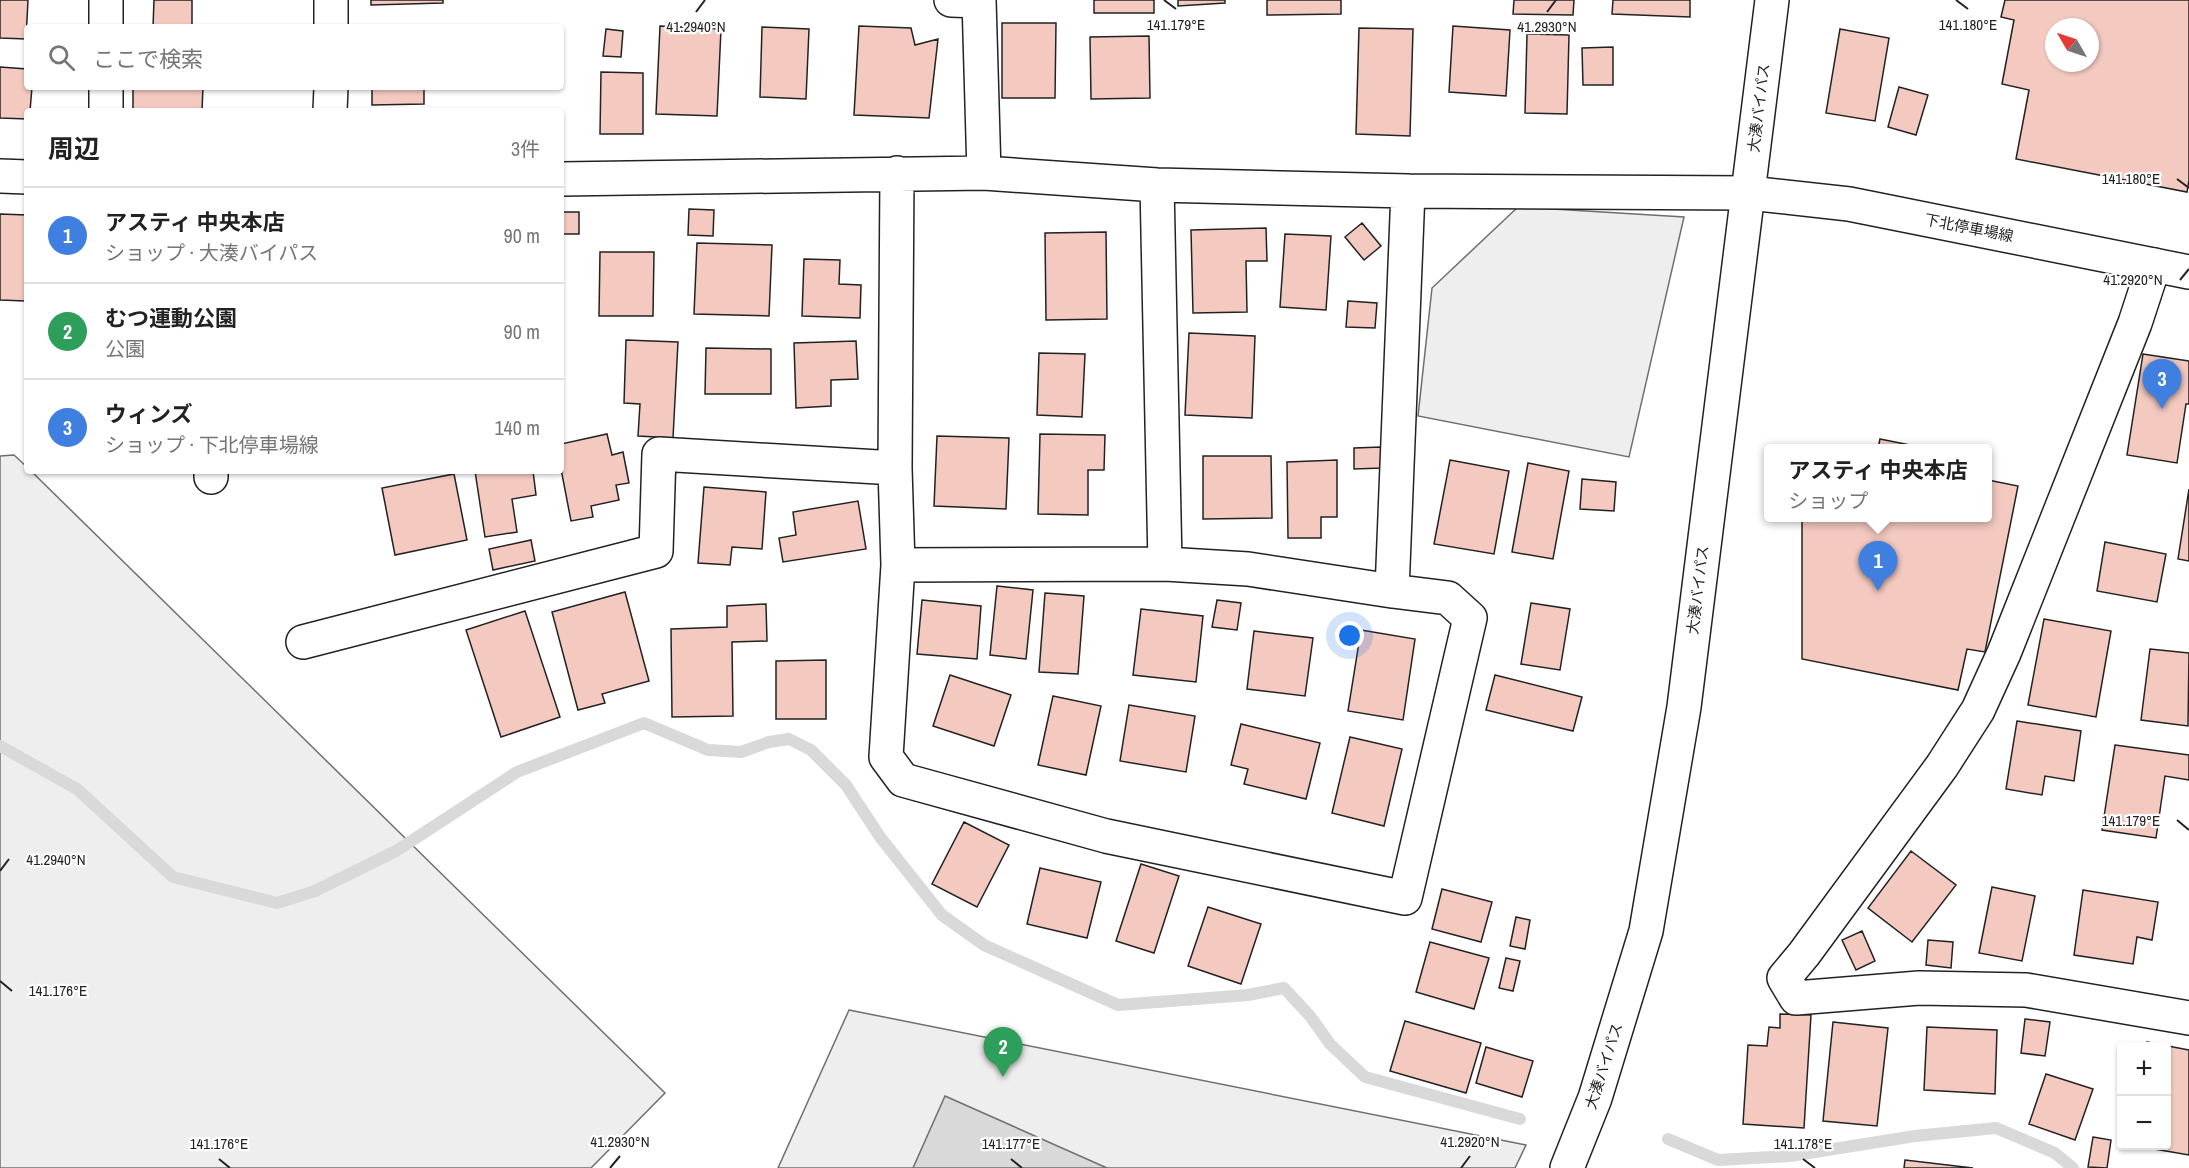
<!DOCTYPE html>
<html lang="ja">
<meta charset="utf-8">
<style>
body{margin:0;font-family:"Archivo Narrow","Noto Sans JP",sans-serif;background:#f6f6f6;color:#222}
.controls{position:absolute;right:18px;bottom:18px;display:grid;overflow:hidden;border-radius:6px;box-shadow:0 2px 4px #0004}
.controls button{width:54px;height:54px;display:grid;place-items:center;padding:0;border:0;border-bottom:2px solid #e0e0e0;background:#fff;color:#222;font:30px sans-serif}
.compass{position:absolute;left:2045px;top:18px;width:54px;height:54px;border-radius:50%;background:#fff;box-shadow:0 2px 4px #0004;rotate:309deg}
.you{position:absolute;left:1350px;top:636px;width:21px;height:21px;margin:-15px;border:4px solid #fff;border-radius:50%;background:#1a73e8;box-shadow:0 0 0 9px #1a73e833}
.badge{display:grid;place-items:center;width:39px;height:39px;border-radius:50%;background:#7c3aed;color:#fff;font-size:20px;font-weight:700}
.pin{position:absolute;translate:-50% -50px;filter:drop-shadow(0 2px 3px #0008)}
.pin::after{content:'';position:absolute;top:32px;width:21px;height:18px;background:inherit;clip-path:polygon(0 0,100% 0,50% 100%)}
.popup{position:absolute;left:1764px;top:444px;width:228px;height:78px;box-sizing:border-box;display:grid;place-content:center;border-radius:6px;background:#fff;filter:drop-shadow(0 2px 4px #0005);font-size:20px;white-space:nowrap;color:#767676}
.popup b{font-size:22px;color:#222}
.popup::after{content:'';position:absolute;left:50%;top:100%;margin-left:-12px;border:12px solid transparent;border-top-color:#fff}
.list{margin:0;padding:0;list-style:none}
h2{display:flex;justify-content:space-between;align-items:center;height:78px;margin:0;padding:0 24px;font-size:26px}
h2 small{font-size:20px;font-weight:400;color:#767676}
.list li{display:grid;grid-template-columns:39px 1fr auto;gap:18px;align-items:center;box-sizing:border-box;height:96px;padding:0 24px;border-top:2px solid #e0e0e0}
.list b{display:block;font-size:22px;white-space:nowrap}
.list p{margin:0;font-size:20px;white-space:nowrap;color:#767676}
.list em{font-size:20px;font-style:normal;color:#767676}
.icon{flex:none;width:33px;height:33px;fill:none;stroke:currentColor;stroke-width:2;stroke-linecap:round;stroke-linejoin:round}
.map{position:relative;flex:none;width:2189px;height:1168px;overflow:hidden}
.search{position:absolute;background:#fff;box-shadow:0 2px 4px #0004;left:24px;top:24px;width:540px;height:66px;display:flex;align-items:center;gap:15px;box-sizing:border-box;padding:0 21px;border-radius:6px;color:#767676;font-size:22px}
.panel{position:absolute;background:#fff;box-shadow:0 2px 4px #0004;left:24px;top:108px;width:540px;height:366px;border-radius:6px}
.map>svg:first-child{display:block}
</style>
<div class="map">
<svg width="2189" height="1168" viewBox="0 0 2189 1168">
<rect width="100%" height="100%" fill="#fff"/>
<path fill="#eee" stroke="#6f6f6f" stroke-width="1.5" d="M1518 207 1684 217 1629 457 1418 416 1432 288Z
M14 455 27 467V471H31L665 1093 591 1168H0V456Z
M849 1010 1526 1145 1515 1168H778Z"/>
<path fill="#d9d9d9" stroke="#6f6f6f" stroke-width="1.5" d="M945 1096 1107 1168H913Z"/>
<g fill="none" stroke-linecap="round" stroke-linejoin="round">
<path stroke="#d9d9d9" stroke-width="12" d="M0 746 77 789 173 877 277 903 315 891 396 851 517 772 644 723 708 750 741 752 769 742 789 739 811 750 846 785 880 837 942 915 984 945 1118 1005 1248 995 1284 988 1310 1016 1330 1044 1365 1077 1520 1119
M1668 1139 1718 1160 1790 1156 1915 1136 1996 1128 2055 1153 2073 1168"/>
</g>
<path fill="#f3c9c0" stroke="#222" stroke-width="1.5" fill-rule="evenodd" d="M0 0H28L26 39 0 38Z
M154 0H192V27H153Z
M371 0H443V3L371 5Z
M1094 0H1154V13H1094Z
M1178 0H1225V3L1178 6Z
M1267 0H1341V14L1267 15Z
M1514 0H1574L1573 15 1513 14Z
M1613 0H1690V17L1612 14Z
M2005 0H2189V180L2187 192 2016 159 2029 90 2002 84 2014 20 2001 17ZM2054 27H2090V63H2054Z
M1002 23H1056L1055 98H1002Z
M660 26 721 29 717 116 656 114Z
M859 26 911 28 915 45 938 39 929 118 854 115Z
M1453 26 1510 30 1506 96 1449 92Z
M762 27 809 29 806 99 760 97Z
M1359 28 1413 29 1410 136 1356 134Z
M606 29 623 31 621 57 603 56Z
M1840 29 1889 38 1875 121 1826 113Z
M1527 34 1569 35 1567 114 1525 113Z
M1149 36 1150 98 1091 99 1090 37Z
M1613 47V85H1583L1582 48Z
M0 67 27 69V87H32L30 111H27V119L0 118Z
M601 72 643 73V134H600Z
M133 87H203L202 111H133Z
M372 87H424V104L372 105Z
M1899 87 1928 95 1916 135 1888 127Z
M689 209 714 210 713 236 688 235Z
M561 212H579V234H561Z
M0 214 27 215 25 301 0 300Z
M1362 223 1381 246 1364 260 1345 237Z
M1266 228 1267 261H1246L1247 312 1193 313 1191 230Z
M1106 232 1107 319 1046 320 1045 233Z
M1285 234 1331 236 1326 310 1280 307Z
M697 243 772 245 769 316 694 314Z
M600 252H654L653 316H599Z
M804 259 840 260 839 284 861 285 860 318 802 316Z
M1348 301 1377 303 1375 328 1346 327Z
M1189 333 1255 336 1252 418 1185 415Z
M626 340 678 342 673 438 638 436 640 404 624 403Z
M856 341 858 379 831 380V406L796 408 794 343Z
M706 348 771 349V394H705Z
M1039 353 1085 354 1082 417 1037 415Z
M2143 354 2189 361V404H2186L2177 463 2127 455Z
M607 434 612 455 623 452 629 483 616 485 619 500 591 506 593 517 571 521 561 469V444Z
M1040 434 1105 435 1104 470H1088V515L1038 514Z
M937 436 1009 438 1006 509 934 506Z
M1880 439 1925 448H1878Z
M1381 447 1382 468 1354 469V448Z
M1203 456H1271L1272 518 1203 519Z
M1337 460V517H1321V538H1288L1287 462Z
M1450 460 1509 471 1494 554 1434 544Z
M1528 463 1569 471 1553 559 1512 552Z
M475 471H533L536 495 512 499 517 532 485 537Z
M454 474 467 540 395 555 382 488Z
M1582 479 1616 482 1614 511 1580 509Z
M1988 480 2018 486 1985 652 1967 649 1958 690 1802 659V518H1988Z
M704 487 766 492 762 549 732 547 730 565 698 563Z
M2189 489V561L2178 559Z
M858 501 866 549 783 562 779 538 796 535 793 512Z
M531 540 535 561 493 570 489 549Z
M2105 542 2166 554 2157 602 2097 591Z
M997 586 1033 590 1026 659 990 655Z
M625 592 649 681 602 694 605 703 578 710 552 612Z
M1045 593 1084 596 1078 674 1039 672Z
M922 600 981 606 977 659 917 654Z
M1217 600 1241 603 1237 630 1212 627Z
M1531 603 1570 609 1560 670 1521 664Z
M766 604 767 641 732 642 733 716 672 717 671 629 727 627V606Z
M1141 609 1203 616 1196 682 1133 675Z
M525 611 560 717 501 737 466 630Z
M2044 619 2111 631 2096 717 2028 705Z
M1361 630 1415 639 1403 720 1348 711Z
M1254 631 1313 638 1305 696 1247 689Z
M2150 649 2189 653 2188 726 2141 720Z
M826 660V719H776V661Z
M950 675 1011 695 994 746 933 726Z
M1495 675 1582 697 1573 731 1486 710Z
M1053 696 1101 706 1086 775 1038 765Z
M1129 705 1195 716 1186 772 1120 761Z
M2017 721 2081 731 2074 781 2045 776 2042 795 2006 789Z
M1241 724 1320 743 1306 799 1244 784 1248 769 1231 765Z
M1350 737 1402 749 1384 826 1332 813Z
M2115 745 2189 755V780L2165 776 2156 838 2102 830Z
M964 822 1009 845 977 907 932 884Z
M1911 851 1956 885 1912 942 1868 908Z
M1141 864 1179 876 1154 953 1116 941Z
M1040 868 1101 882 1087 938 1027 924Z
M1992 887 2035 896 2022 961 1979 953Z
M1442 889 1492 902 1481 942 1432 929Z
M2083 890 2158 902 2152 940 2137 937 2133 964 2074 955Z
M1208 907 1261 924 1241 984 1188 966Z
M1516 917 1530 920 1525 949 1510 946Z
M1862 931 1875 961 1856 970 1842 940Z
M1928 940 1953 942 1951 968 1926 965Z
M1430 942 1489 958 1474 1009 1416 992Z
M1506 958 1520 961 1513 991 1499 988Z
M1780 1014 1811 1015 1804 1128 1743 1124 1748 1045 1767 1046 1769 1027 1780 1028Z
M2025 1019 2050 1022 2045 1056 2021 1053Z
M1405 1021 1481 1043 1466 1093 1390 1071Z
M1833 1022 1888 1028 1877 1126 1823 1121Z
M1927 1027 1997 1030 1995 1094 1924 1090Z
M2147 1042 2189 1050V1155L2137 1146H2166V1046H2146Z
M1486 1047 1533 1061 1522 1097 1476 1083Z
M2046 1074 2093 1089 2075 1140 2029 1124Z
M2093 1137 2111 1140 2107 1168 2088 1167Z
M1905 1160 1973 1168H1904Z"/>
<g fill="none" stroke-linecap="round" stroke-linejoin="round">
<defs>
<path id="minor" d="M951 0 979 1
M979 0 984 173
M106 27V0
M331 27V0
M106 111V87
M330 111 331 87
M897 173 895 468 898 565 886 757 903 780 1106 836 1405 898 1470 618 1448 598 1392 591 1408 191
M0 176 27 177
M561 179 984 173 1157 185 1408 191 1749 193
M1157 185 1165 564
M2154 265 2135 323 2004 653 1978 710 1942 766 1804 954 1784 978 1796 998 1919 988 2026 990 2189 1018
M211 477V471
M898 565 1165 564 1248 569 1392 591
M303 642 656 551 659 454 895 468"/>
<path id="major" d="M1749 193 1849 204 2189 272"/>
<path id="highway" d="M1567 1168 1595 1098 1646 931 1684 707 1772 0"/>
</defs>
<use href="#minor" stroke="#222" stroke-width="36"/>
<use href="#major" stroke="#222" stroke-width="36"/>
<use href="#highway" stroke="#222" stroke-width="36"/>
<use href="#minor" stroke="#fff" stroke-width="33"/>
<use href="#major" stroke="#fff" stroke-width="33"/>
<use href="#highway" stroke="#fff" stroke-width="33"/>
</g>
<path fill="none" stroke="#222" stroke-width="2" d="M1164 0 1176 9M1956 0 1968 9M696 12 705 0M1547 12 1556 0M2177 179 2189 188M2180 280 2189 269M2177 820 2189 830M0 871 9 859M0 981 12 991M219 1159 230 1168M1011 1159 1022 1168M1803 1159 1815 1168M610 1168 620 1156M1461 1168 1470 1156"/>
<g text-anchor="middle" stroke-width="4.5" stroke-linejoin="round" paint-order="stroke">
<g font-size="15" fill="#222" stroke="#fff">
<text transform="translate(1759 108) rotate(-83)" y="5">大湊バイパス</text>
<text transform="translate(1969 228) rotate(11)" y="5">下北停車場線</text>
<text transform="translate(1698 590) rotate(-83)" y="5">大湊バイパス</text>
<text transform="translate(1604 1066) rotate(-72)" y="5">大湊バイパス</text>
</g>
</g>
<g font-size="15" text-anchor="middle" fill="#222" stroke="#fff" stroke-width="4.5" stroke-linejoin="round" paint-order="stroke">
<text x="1176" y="30">141.179°E</text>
<text x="1968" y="30">141.180°E</text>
<text x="696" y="32">41.2940°N</text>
<text x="1547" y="32">41.2930°N</text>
<text x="2131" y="184">141.180°E</text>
<text x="2133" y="285">41.2920°N</text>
<text x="2131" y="826">141.179°E</text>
<text x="56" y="865">41.2940°N</text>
<text x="58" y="996">141.176°E</text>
<text x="620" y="1147">41.2930°N</text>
<text x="1470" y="1147">41.2920°N</text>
<text x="219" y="1149">141.176°E</text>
<text x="1011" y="1149">141.177°E</text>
<text x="1803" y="1149">141.178°E</text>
</g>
</svg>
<div class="controls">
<button>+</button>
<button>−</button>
</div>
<svg class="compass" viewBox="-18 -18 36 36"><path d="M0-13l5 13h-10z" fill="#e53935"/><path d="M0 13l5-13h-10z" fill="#767676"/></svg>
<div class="you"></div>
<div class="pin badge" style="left:1878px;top:591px;background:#3f7fe0">1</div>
<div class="popup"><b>アスティ 中央本店</b>ショップ</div>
<div class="pin badge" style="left:1003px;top:1077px;background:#2e9e5b">2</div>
<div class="pin badge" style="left:2162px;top:409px;background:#3f7fe0">3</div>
<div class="search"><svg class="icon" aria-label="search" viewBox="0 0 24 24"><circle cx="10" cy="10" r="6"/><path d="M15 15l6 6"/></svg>ここで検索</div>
<section class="panel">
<h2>周辺<small>3件</small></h2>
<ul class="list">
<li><span class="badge" style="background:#3f7fe0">1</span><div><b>アスティ 中央本店</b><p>ショップ · 大湊バイパス</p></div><em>90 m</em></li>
<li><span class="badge" style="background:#2e9e5b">2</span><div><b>むつ運動公園</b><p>公園</p></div><em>90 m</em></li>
<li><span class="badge" style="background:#3f7fe0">3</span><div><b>ウィンズ</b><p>ショップ · 下北停車場線</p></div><em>140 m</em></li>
</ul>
</section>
</div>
